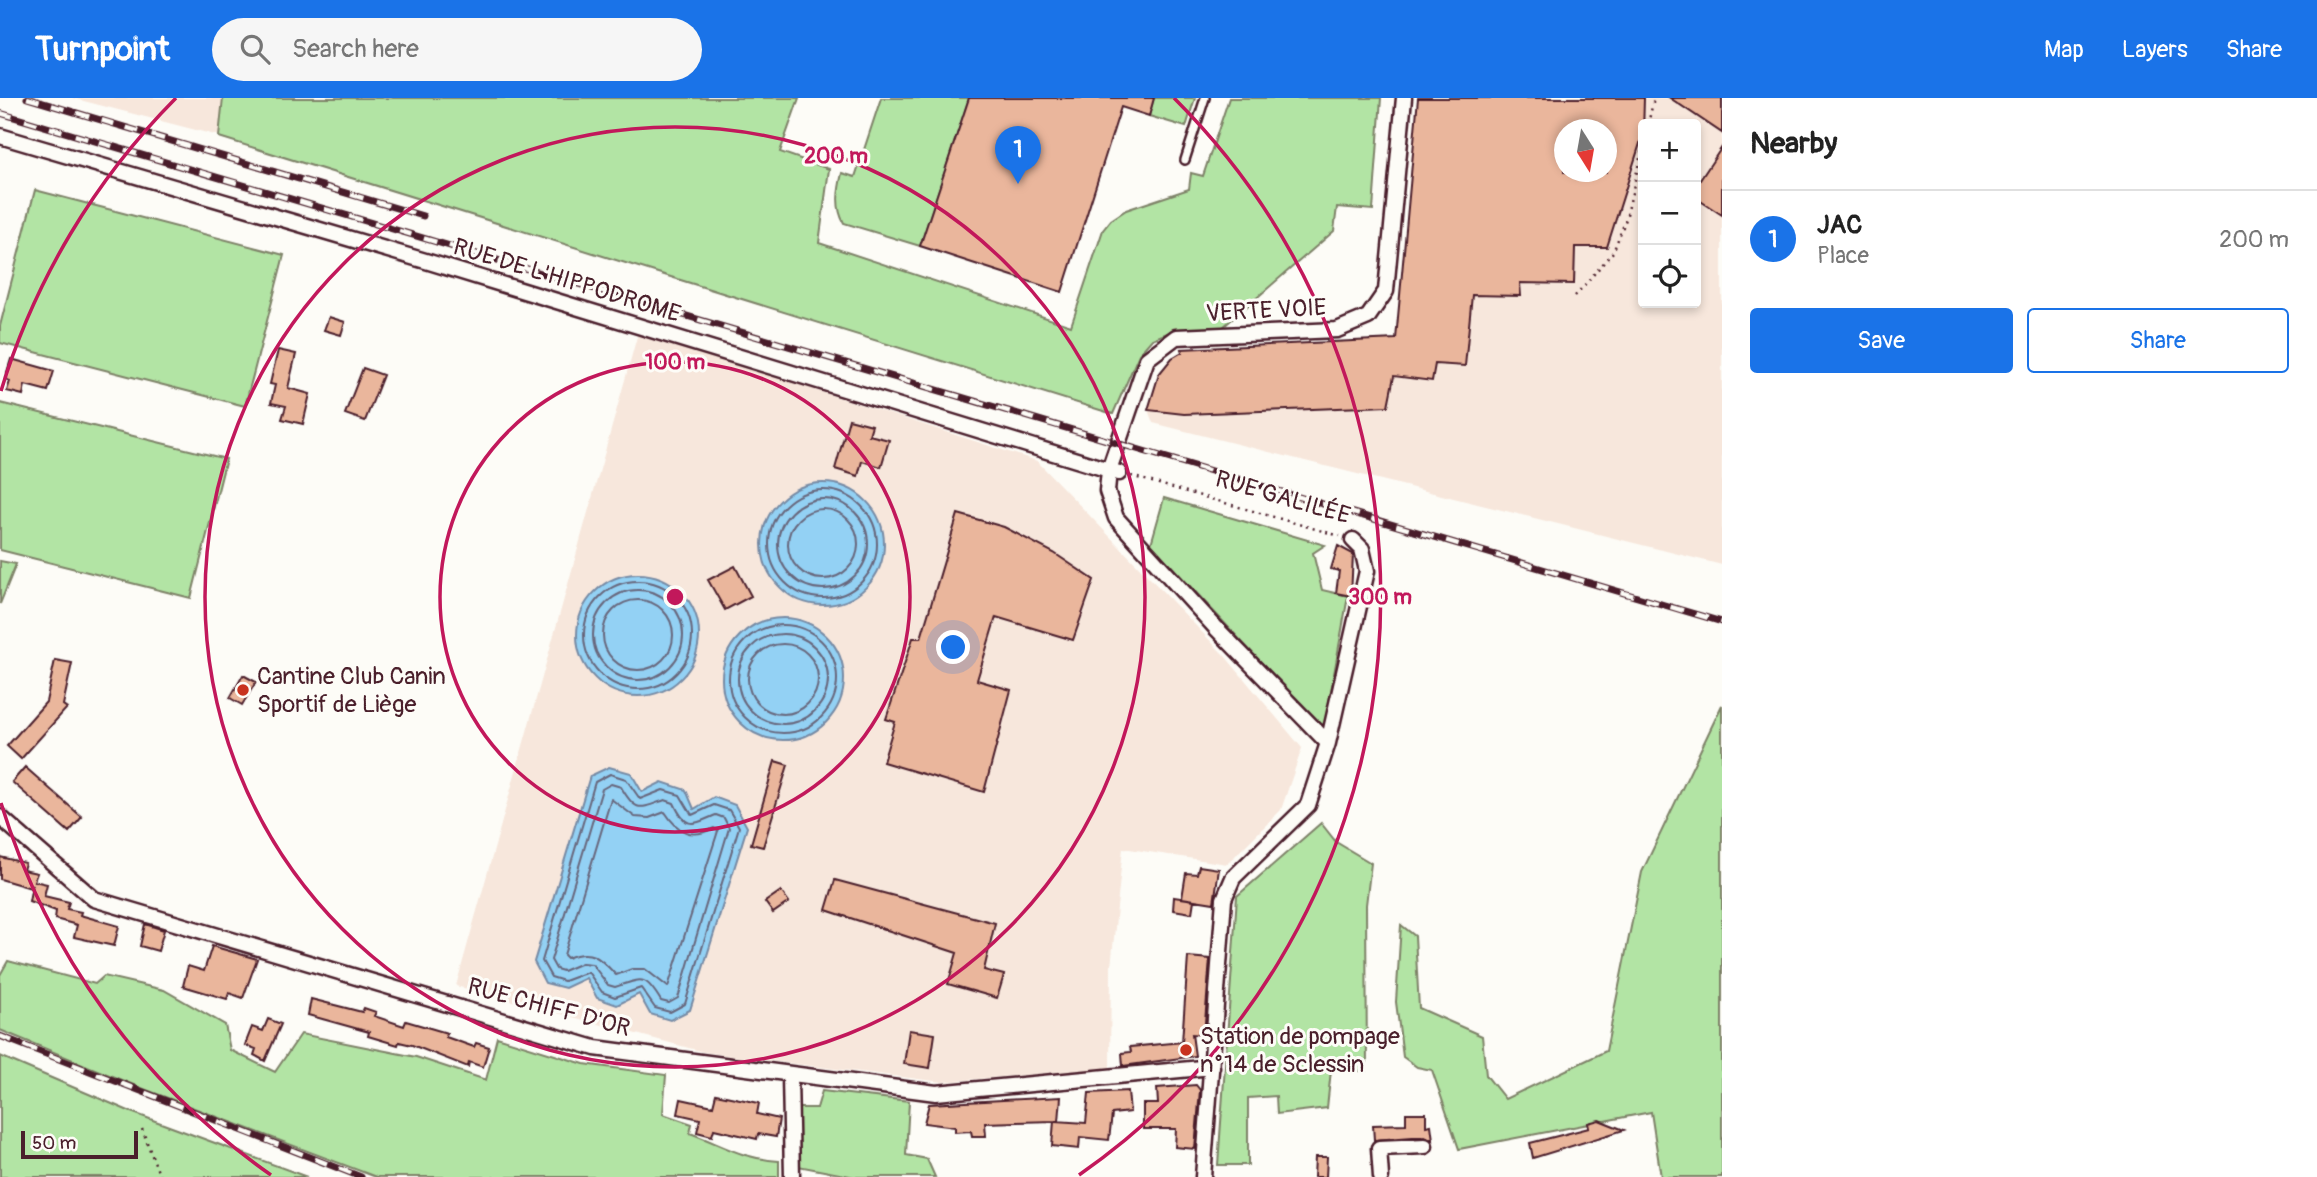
<!DOCTYPE html>
<meta charset="utf-8">
<style>
body{margin:0;font-family:Pangolin,sans-serif;background:#f6f6f6;color:#222}
.controls{position:absolute;right:21px;top:21px;display:grid;overflow:hidden;border-radius:7px;box-shadow:0 4px 10px #0003}
.controls button{width:63px;height:63px;display:grid;place-items:center;padding:0;border:0;border-bottom:2px solid #e0e0e0;background:#fff;color:#222;font:35px sans-serif}
.compass{position:absolute;left:1554px;top:21px;width:63px;height:63px;border-radius:50%;background:#fff;box-shadow:0 4px 10px #0003;rotate:169deg}
.scale{position:absolute;left:21px;bottom:18px;width:117px;box-sizing:border-box;padding-left:7px;border:4px solid #4a1f2b;border-top:0;font-size:19px;line-height:24px;white-space:nowrap;color:#4a1f2b;-webkit-text-stroke:5px #fdfcf7;paint-order:stroke}
.you{position:absolute;left:954px;top:550px;width:24px;height:24px;margin:-18px;border:5px solid #fff;border-radius:50%;background:#1a73e8;box-shadow:0 0 0 10px #1a73e833}
.badge{display:grid;place-items:center;width:46px;height:46px;border-radius:50%;background:#1a73e8;color:#fff;font-size:23px;font-weight:700}
.pin{position:absolute;translate:-50% -58px;filter:drop-shadow(0 2px 4px #0008)}
.pin::after{content:'';position:absolute;top:37px;width:24px;height:21px;background:inherit;clip-path:polygon(0 0,100% 0,50% 100%)}
.list{margin:0;padding:0;list-style:none}
h2{display:flex;justify-content:space-between;align-items:center;height:91px;margin:0;padding:0 28px;font-size:30px}
h2 small{font-size:23px;font-weight:400;color:#767676}
.list li{display:grid;grid-template-columns:46px 1fr auto;gap:21px;align-items:center;box-sizing:border-box;height:98px;padding:0 28px;border-top:2px solid #e0e0e0}
.list b{display:block;font-size:26px;white-space:nowrap}
.list p{margin:0;font-size:23px;white-space:nowrap;color:#767676}
.list em{font-size:23px;font-style:normal;color:#767676}
.actions{display:flex;gap:14px;padding:21px 28px}
.actions a{flex:1;padding:16px 0;border:2px solid #1a73e8;border-radius:7px;text-align:center;font-size:24px;color:#1a73e8}
.actions .main{background:#1a73e8;color:#fff}
.icon{flex:none;width:38px;height:38px;fill:none;stroke:currentColor;stroke-width:2;stroke-linecap:round;stroke-linejoin:round}
.map{position:relative;flex:none;width:1722px;height:1079px;overflow:hidden}
header{display:flex;align-items:center;gap:42px;box-sizing:border-box;height:98px;padding:0 35px;background:#1a73e8;color:#fff}
header strong{font-size:33px}
nav{display:flex;gap:38px;margin-inline-start:auto;font-size:24px}
.search{width:490px;height:63px;background:#f6f6f6;display:flex;align-items:center;gap:18px;box-sizing:border-box;padding:0 24px;border-radius:38px;color:#767676;font-size:26px}
main{display:flex}
aside{flex:1;background:#fff}
.map>svg:first-child{display:block}
</style>
<header>
<strong>Turnpoint</strong>
<div class="search"><svg class="icon" aria-label="search" viewBox="0 0 24 24"><circle cx="10" cy="10" r="6"/><path d="M15 15l6 6"/></svg>Search here</div>
<nav><a>Map</a><a>Layers</a><a>Share</a></nav>
</header>
<main>
<div class="map">
<svg width="1722" height="1079" viewBox="0 0 1722 1079">
<rect width="100%" height="100%" fill="#fdfcf7"/>
<filter id="ink" filterUnits="userSpaceOnUse"><feTurbulence type="fractalNoise" baseFrequency=".0143" numOctaves="2"/><feDisplacementMap in="SourceGraphic" scale="14" xChannelSelector="R" yChannelSelector="G"/><feConvolveMatrix kernelMatrix="1 2 1 2 8 2 1 2 1" color-interpolation-filters="sRGB"/></filter>
<g filter="url(#ink)">
<path fill="#f7e7dc" fill-rule="evenodd" d="M72 0H223L219 39V38Z
M1418 0H1722V467L1153 325 1148 312 1159 276 1166 266 1182 254 1181 251 1396 241ZM1643 26H1696V205H1643ZM1564 32H1606V74H1564Z
M638 235 1037 363 1225 558 1302 650 1281 712 1227 766 1123 750 1111 869 1110 970 942 984 737 959 704 954 456 888Z"/>
<path fill="#b2e4a4" stroke="#7e8268" stroke-width="2" d="M223 0H799L780 54 829 71 819 145 1071 228 1103 132 1111 122 1126 112 1189 91 1191 75 1203 78 1229 0H1381L1373 112 1337 109 1334 133 1223 229 1175 232 1152 241 1139 256 1113 316 219 39Z
M881 0H969L920 148 844 125C835 109 838 92 842 75L855 79Z
M1154 0H1195L1186 29 1149 18Z
M35 92 284 157 245 308 0 245V228Z
M0 305 226 361 191 500 0 452Z
M1164 400 1325 447 1313 455 1322 492 1348 498 1324 632 1151 446Z
M0 463 16 466 0 506Z
M1722 607V1079H1661L1651 1014 1459 1051 1432 972 1417 969 1403 959 1396 904 1401 827 1415 838 1419 910 1482 938 1486 977 1505 1001 1606 953 1642 774Z
M1321 725 1336 744 1371 765 1366 807 1367 973 1331 972 1327 1010 1277 1016 1276 998 1248 1000V1067H1218L1237 798Z
M8 863 95 886 104 878 164 892 225 927 230 952 275 974 301 936 416 959 486 982 497 939 584 966 666 977 663 1016 692 1026 690 1035C725 1048 740 1060 779 1063V1079H376L136 988 0 932V877Z
M0 958 131 1014 307 1079H0Z
M822 993 909 1003 906 1057 927 1061 935 1079H855L798 1068V1010H817Z"/>
<path fill="#93d1f4" stroke="#768aa4" stroke-width="2" d="M762 446a61 61 0 1 1 122 0a61 61 0 1 1-122 0Z
M577 537a61 61 0 1 1 122 0a61 61 0 1 1-122 0Z
M722 581a61 61 0 1 1 122 0a61 61 0 1 1-122 0Z
M609 669 631 675 642 694 662 684 686 692 694 711 714 699 735 707 747 729 690 912 670 922 650 916 639 896 617 907 597 900 586 880 565 890 545 885 534 864 590 678Z"/>
<g fill="none" stroke-linecap="round" stroke-linejoin="round">
<path stroke="#67667b" stroke-width="2" d="M769 446a54 54 0 1 1 108 0a54 54 0 1 1-108 0Z
M778 446a45 45 0 1 1 90 0a45 45 0 1 1-90 0Z
M788 446a35 35 0 1 1 70 0a35 35 0 1 1-70 0Z
M584 537a54 54 0 1 1 108 0a54 54 0 1 1-108 0Z
M593 537a45 45 0 1 1 90 0a45 45 0 1 1-90 0Z
M603 537a35 35 0 1 1 70 0a35 35 0 1 1-70 0Z
M729 581a54 54 0 1 1 108 0a54 54 0 1 1-108 0Z
M738 581a45 45 0 1 1 90 0a45 45 0 1 1-90 0Z
M748 581a35 35 0 1 1 70 0a35 35 0 1 1-70 0Z
M610 676 626 681 640 701 663 692 680 697 692 717 714 707 729 712 739 729 685 906 670 914 655 910 641 890 615 899 602 894 588 874 564 883 551 879 542 863 595 684Z
M611 686 621 689C636 715 639 711 665 702L674 705C686 732 692 727 716 717L724 720 729 730 678 900 669 905 661 903C644 875 642 881 615 889L608 887 592 866 582 865 563 873 556 871 551 862 602 691Z
M611 701 635 719 649 720 665 714C678 734 691 742 714 730L718 733 668 889 645 871H632L616 877C600 860 592 850 567 860L564 857Z"/>
</g>
<path fill="#eab69c" stroke="#4a1f2b" stroke-width="2" fill-rule="evenodd" d="M969 0H1154L1149 18 1121 9 1062 194 920 148Z
M1418 0H1644L1643 36 1607 149H1575L1574 186 1520 185 1521 198 1472 197 1465 268 1435 266 1432 283 1394 278 1388 308 1184 316 1148 312 1159 276 1172 260 1182 254 1181 251 1396 241ZM1564 32H1606V74H1564Z
M1670 0H1722V35Z
M1722 49V117L1696 100V88Z
M329 219 345 224 341 237 324 232Z
M278 252 296 256 288 290 310 296 303 326 282 321 286 308 271 305 275 287 270 286Z
M11 261 54 273 48 293 25 287 23 297 7 293 10 283 5 281Z
M363 270 383 277 365 323 345 316Z
M849 321 872 327 869 337 889 342 881 369 862 363 858 378 835 371Z
M958 416 1004 429 1054 455 1094 482 1073 542 996 519 977 582 1011 592 984 694 883 664 895 624 886 621 913 540H921Z
M1338 448 1353 456 1351 498 1336 495 1339 473 1331 471Z
M735 468 751 498 725 512 708 482Z
M55 562 72 565 63 607 67 610 21 661 7 648 46 604Z
M243 577 256 584 242 607 230 600Z
M775 663 788 667 763 749 751 746Z
M25 669 82 719 69 734 12 684Z
M0 759 25 765 23 772 37 775 34 783 47 786 44 798 69 804 67 811 81 814 80 817 119 828 114 848 74 839 77 827 55 821 56 813 29 803 32 787 31 790 0 781Z
M1199 768 1219 771 1214 805 1182 800 1186 775 1197 776Z
M835 782 995 825 984 872 1004 877 997 900 948 886 957 855 826 812Z
M781 793 789 804 773 815 765 804Z
M1174 799 1194 802 1192 815 1173 812Z
M145 826 164 832 158 853 140 848Z
M212 848 257 861 243 900 229 895 227 901 183 888 188 868 204 873Z
M1188 859 1210 861 1204 937 1192 936 1195 958 1123 968 1122 955 1131 954 1130 949 1182 944Z
M311 901 362 914 364 910 376 914 374 918 404 928 406 923 447 935 446 939 474 949 476 945 489 949 483 969 469 964 468 969 412 947 399 944 398 947 368 938 369 934 308 917Z
M268 921 281 926 265 963 254 957 256 951 245 947 252 929 263 933Z
M909 932 935 936 930 970 904 966Z
M1196 987 1200 992 1195 1051 1175 1049 1176 1031H1143V1006H1158L1157 990Z
M1128 993 1130 1014 1112 1016 1109 1042 1080 1039 1079 1051 1052 1048 1054 1023 985 1025 986 1038H972L971 1033 955 1034V1029L924 1025 929 1006 1061 999 1059 1023H1055L1086 1025 1089 995Z
M716 996 759 1005 757 1016 779 1021 776 1039 758 1036 757 1041 714 1031 712 1038 697 1034 700 1021 678 1016 681 1001 713 1008Z
M1406 1015H1426V1028L1431 1027 1433 1042 1425 1038 1374 1042 1373 1027 1406 1026Z
M1599 1022 1624 1032 1533 1060 1530 1045 1589 1030 1588 1025Z
M1315 1059H1327L1326 1079H1314Z"/>
<g fill="none" stroke-linecap="round" stroke-linejoin="round">
<defs>
<path id="lane" d="M1185 62 1205 0"/>
<path id="street" d="M0 38 429 164 1119 375
M1328 645 1216 530 1116 420 1107 393 1109 372 1147 261 1176 239 1337 232 1368 219 1386 193 1404 0
M0 719 94 801 595 950 936 995 1212 969
M790 977 792 1079
M1203 1079 1224 801 1233 780 1308 707 1328 645 1367 473 1362 451 1353 442
M1381 1079 1379 1050 1425 1048"/>
</defs>
<use href="#lane" stroke="#4a1f2b" stroke-width="12"/>
<use href="#street" stroke="#4a1f2b" stroke-width="19"/>
<path stroke="#4a1f2b" stroke-width="2.5" stroke-dasharray="2 5" stroke-linecap="butt" d="M1648 26 1654 0
M1575 198 1613 154 1626 121 1643 47
M1131 378 1340 438
M142 1031 160 1079"/>
<use href="#lane" stroke="#fdfcf7" stroke-width="7"/>
<use href="#street" stroke="#fdfcf7" stroke-width="14"/>
<defs>
<path id="rail" d="M27 0 423 118
M0 15 1722 524
M0 938 361 1079"/>
</defs>
<use href="#rail" stroke="#4a1f2b" stroke-width="7"/>
<use href="#rail" stroke="#fdfcf7" stroke-width="4.5" stroke-dasharray="13" stroke-linecap="butt"/>
</g>
</g>
<g fill="none" stroke="#c2185b" stroke-width="3.5">
<circle cx="675" cy="499" r="235"/>
<circle cx="675" cy="499" r="470"/>
<path d="M271 1077A705 705 0 0 1 1 705M1 293A705 705 0 0 1 176 0M1174 0A705 705 0 0 1 1079 1077"/>
</g>
<g fill="#c8321e" stroke="#fdfcf7" stroke-width="2.5">
<circle cx="243" cy="592" r="7"/>
<circle cx="1186" cy="952" r="7"/>
</g>
<g text-anchor="middle" stroke-width="6" stroke-linejoin="round" paint-order="stroke">
<g font-size="24" fill="#4a1f2b" stroke="#fdfcf7">
<text transform="translate(567 182) rotate(17)" y="8">RUE DE L'HIPPODROME</text>
<text transform="translate(1266 212) rotate(-3)" y="8">VERTE VOIE</text>
<text transform="translate(1283 399) rotate(16)" y="8">RUE GALILÉE</text>
<text transform="translate(549 909) rotate(15)" y="8">RUE CHIFF D'OR</text>
</g>
<g font-size="24" fill="#4a1f2b" stroke="#fdfcf7" text-anchor="start">
<text x="257" y="586">Cantine Club Canin<tspan x="257" dy="28">Sportif de Liège</tspan></text>
<text x="1200" y="946">Station de pompage<tspan x="1200" dy="28">n°14 de Sclessin</tspan></text>
</g>
</g>
<circle cx="675" cy="499" r="10" fill="#c2185b" stroke="#fdfcf7" stroke-width="3.5"/>
<g font-size="21" text-anchor="middle" font-weight="bold" fill="#c2185b" stroke="#fdfcf7" stroke-width="6" stroke-linejoin="round" paint-order="stroke">
<text x="836" y="65">200 m</text>
<text x="675" y="271">100 m</text>
<text x="1380" y="506">300 m</text>
</g>
</svg>
<div class="controls">
<button>+</button>
<button>−</button>
<button><svg class="icon" aria-label="locate" viewBox="0 0 24 24"><circle cx="12" cy="12" r="6"/><path d="M12 2v4M12 18v4M2 12h4M18 12h4"/></svg></button>
</div>
<svg class="compass" viewBox="-18 -18 36 36"><path d="M0-13l5 13h-10z" fill="#e53935"/><path d="M0 13l5-13h-10z" fill="#767676"/></svg>
<div class="scale">50 m</div>
<div class="you"></div>
<div class="pin badge" style="left:1018px;top:86px">1</div>
</div>
<aside>
<h2>Nearby<small></small></h2>
<ul class="list">
<li><span class="badge">1</span><div><b>JAC</b><p>Place</p></div><em>200 m</em></li>
</ul>
<div class="actions"><a class="main">Save</a><a>Share</a></div>
</aside>
</main>
